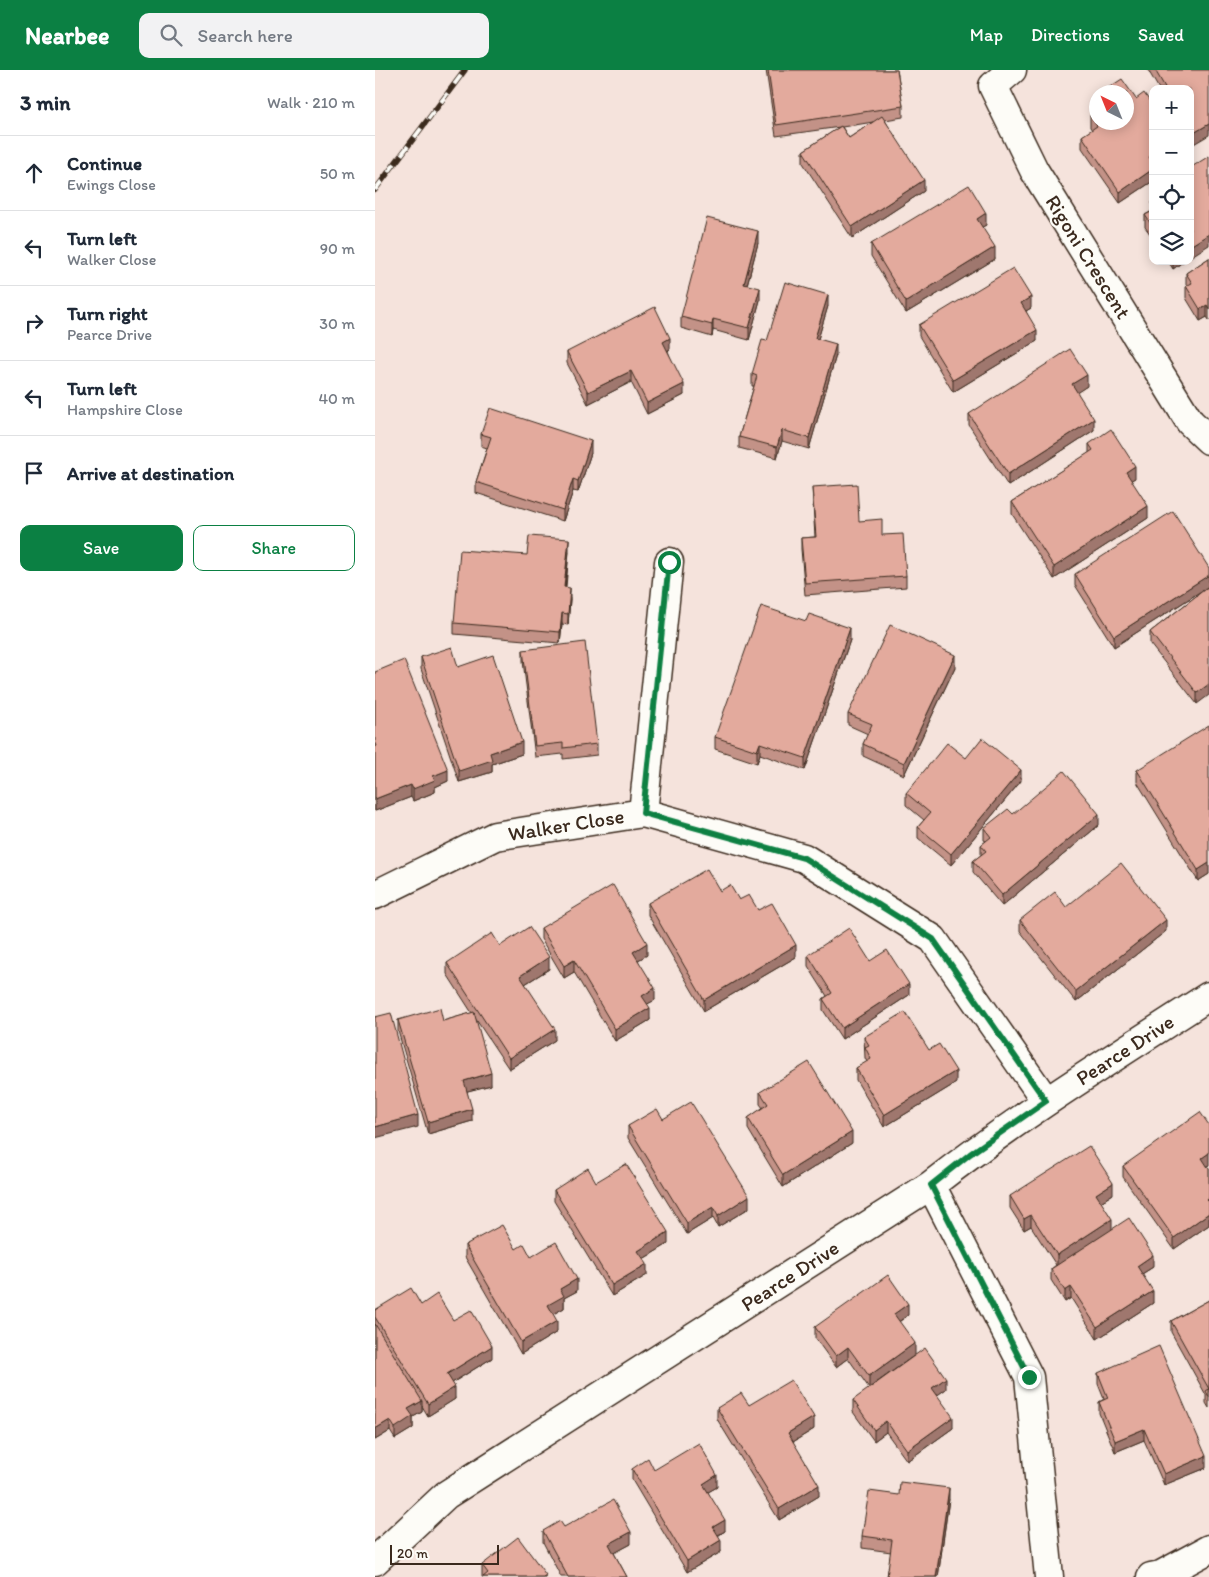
<!DOCTYPE html>
<meta charset="utf-8">
<style>
body{margin:0;font-family:Itim,sans-serif;background:#f2f2f3;color:#1f2937}
.controls{position:absolute;right:15px;top:15px;display:grid;overflow:hidden;border-radius:10px;box-shadow:0 2px 12px #0003}
.controls button{width:45px;height:45px;display:grid;place-items:center;padding:0;border:0;border-bottom:1px solid #e0e1e3;background:#fff;color:#1f2937;font:25px sans-serif}
.compass{position:absolute;left:714px;top:15px;width:45px;height:45px;border-radius:50%;background:#fff;box-shadow:0 2px 12px #0003;rotate:317deg}
.scale{position:absolute;left:15px;bottom:12px;width:109px;box-sizing:border-box;padding-left:5px;border:2px solid #3b2a1e;border-top:0;font-size:14px;line-height:18px;white-space:nowrap;color:#3b2a1e;-webkit-text-stroke:4px #fdfcf7;paint-order:stroke}
.stop{position:absolute;width:15px;height:15px;margin:-11px;border:4px solid #0b8043;border-radius:50%;background:#fff}
.stop.end{background:#0b8043;border-color:#fff;box-shadow:0 1px 5px #0008}
.list{margin:0;padding:0;list-style:none}
h2{display:flex;justify-content:space-between;align-items:center;height:65px;margin:0;padding:0 20px;font-size:21px}
h2 small{font-size:16px;font-weight:400;color:#747a83}
.list li{display:grid;grid-template-columns:32px 1fr auto;gap:15px;align-items:center;box-sizing:border-box;height:75px;padding:0 20px;border-top:1px solid #e0e1e3}
.list b{display:block;font-size:19px;white-space:nowrap}
.list p{margin:0;font-size:16px;white-space:nowrap;color:#747a83}
.list em{font-size:16px;font-style:normal;color:#747a83}
.actions{display:flex;gap:10px;padding:15px 20px}
.actions a{flex:1;padding:11px 0;border:1px solid #0b8043;border-radius:10px;text-align:center;font-size:18px;color:#0b8043}
.actions .main{background:#0b8043;color:#fff}
.icon{flex:none;width:28px;height:28px;fill:none;stroke:currentColor;stroke-width:2;stroke-linecap:round;stroke-linejoin:round}
.map{position:relative;flex:none;width:834px;height:1507px;overflow:hidden}
header{display:flex;align-items:center;gap:30px;box-sizing:border-box;height:70px;padding:0 25px;background:#0b8043;color:#fff}
header strong{font-size:24px}
nav{display:flex;gap:28px;margin-inline-start:auto;font-size:18px}
.search{width:350px;height:45px;background:#f2f2f3;display:flex;align-items:center;gap:12px;box-sizing:border-box;padding:0 18px;border-radius:10px;color:#747a83;font-size:19px}
main{display:flex}
aside{flex:1;background:#fff}
.map>svg:first-child{display:block}
</style>
<header>
<strong>Nearbee</strong>
<div class="search"><svg class="icon" aria-label="search" viewBox="0 0 24 24"><circle cx="10" cy="10" r="6"/><path d="M15 15l6 6"/></svg>Search here</div>
<nav><a>Map</a><a>Directions</a><a>Saved</a></nav>
</header>
<main>
<aside>
<h2>3 min<small>Walk · 210 m</small></h2>
<ul class="list">
<li><svg class="icon" aria-label="ahead" viewBox="0 0 24 24"><path d="M12 20V5M6 11l6-6 6 6"/></svg><div><b>Continue</b><p>Ewings Close</p></div><em>50 m</em></li>
<li><svg class="icon" aria-label="left" viewBox="0 0 24 24"><path d="M17 20v-9H6M10 6l-5 5 5 5"/></svg><div><b>Turn left</b><p>Walker Close</p></div><em>90 m</em></li>
<li><svg class="icon" aria-label="right" viewBox="0 0 24 24"><path d="M7 20v-9h11M14 6l5 5-5 5"/></svg><div><b>Turn right</b><p>Pearce Drive</p></div><em>30 m</em></li>
<li><svg class="icon" aria-label="left" viewBox="0 0 24 24"><path d="M17 20v-9H6M10 6l-5 5 5 5"/></svg><div><b>Turn left</b><p>Hampshire Close</p></div><em>40 m</em></li>
<li><svg class="icon" aria-label="arrive" viewBox="0 0 24 24"><path d="M6 21V4h12l-3 4 3 4H6"/></svg><div><b>Arrive at destination</b></div></li>
</ul>
<div class="actions"><a class="main">Save</a><a>Share</a></div>
</aside>
<div class="map">
<svg width="834" height="1507" viewBox="0 0 834 1507">
<rect width="100%" height="100%" fill="#f5e3dc"/>
<filter id="ink" filterUnits="userSpaceOnUse"><feTurbulence type="fractalNoise" baseFrequency=".02" numOctaves="2"/><feDisplacementMap in="SourceGraphic" scale="10" xChannelSelector="R" yChannelSelector="G"/><feConvolveMatrix kernelMatrix="1 2 1 2 8 2 1 2 1" color-interpolation-filters="sRGB"/></filter>
<g filter="url(#ink)">
<g fill="none" stroke-linecap="round" stroke-linejoin="round">
<defs>
<path id="minor" d="M637 0 618 16 659 100 815 352 834 370
M268 743 294 492
M0 825 120 766 268 743 429 788 558 869 671 1031
M556 1115 654 1307 674 1507
M0 1491 71 1425 556 1115C644 1046 740 987 834 926
M776 1507 786 1505 834 1479"/>
</defs>
<use href="#minor" stroke="#3b2a1e" stroke-width="31"/>
<use href="#minor" stroke="#fdfcf7" stroke-width="28"/>
<defs>
<path id="rail" d="M0 120 90 0"/>
</defs>
<use href="#rail" stroke="#3b2a1e" stroke-width="5.5"/>
<use href="#rail" stroke="#fdfcf7" stroke-width="4" stroke-dasharray="11" stroke-linecap="butt"/>
</g>
<path fill="#c39287" stroke="#3b2a1e" fill-rule="evenodd" d="M391 0H522L528 36V47L510 50 549 121 477 168 428 93V81L465 57 401 66ZM498 52 474 68 467 57 486 54Z
M773 0H834L817 75 815 72V19H784Z
M722 27V52L761 29 778 36V111L745 133 707 78V66L717 60 715 57V45L718 43 717 41V30Z
M777 132H778V168L770 157V145L777 141Z
M611 155 607 157 620 189 531 243 496 186V174Z
M383 173 372 215 385 230 374 270 338 260 337 267 306 258V247Z
M834 188V250L832 247 825 251 811 228V216H812L811 215V203Z
M793 191H809L798 199Z
M453 236 443 269 461 285 434 379 407 371 402 388 364 378V367L379 316H377V304Z
M656 238 651 241 662 271 578 322 544 266V255Z
M295 279 293 281 309 325 272 344 256 312 213 334 192 293V282Z
M712 316 702 322 719 360 633 416 594 355V344Z
M106 364 216 383 203 422 198 421 188 451 101 423V412L112 378 106 376Z
M714 374 760 408 756 410 773 448 679 509 637 444V432L714 383Z
M437 417 484 451 507 465 531 506V517L430 525 426 479V468L440 467Z
M194 481 191 517 195 529 193 555 187 554 185 573 79 564V553L152 485Z
M700 504 834 516 739 577 700 515Z
M834 516 822 634 775 574V562Z
M475 570 430 700 385 684 382 693 340 679V667Z
M148 580 222 674V685L188 689V684L160 687 148 591Z
M46 587 83 597 147 684 117 694V702L84 712 46 599Z
M580 597 529 705 488 686V674L493 664 473 655V644Z
M0 602 73 711 60 717V722L38 731 36 727 0 741Z
M762 700 834 804 823 811 762 712Z
M646 711 576 795 543 768V757L549 750 531 735V723Z
M638 744 724 755 627 836 598 802V791L606 785V775L611 771 609 770V758Z
M345 821 383 840 421 887 329 941 273 845V833Z
M691 837 791 861 701 932 645 861V850Z
M166 858 272 885 263 890 280 930 272 934 275 950 240 971 199 902 189 908 166 869Z
M125 876 174 899 150 914 180 970 134 999 100 948 116 1015 92 1021 97 1051 53 1064 23 961V950L68 951 97 943 72 904V893Z
M433 885 495 891 534 925 467 969 448 940V929L452 926 433 896Z
M489 967 554 980 581 1013 509 1057 481 1010V998L492 992 490 988Z
M385 1022 477 1073 408 1117 373 1059V1048L388 1038 385 1034Z
M288 1049 374 1138 343 1157 338 1148 312 1164 253 1068V1056Z
M748 1096H832L834 1099V1155L799 1179 748 1107Z
M221 1112 293 1174 268 1189 272 1205 237 1226 179 1131V1120Z
M738 1124 726 1132 737 1159 778 1197 767 1204 778 1233 722 1269 696 1228 690 1232 676 1210V1199L681 1195 656 1156 649 1160 635 1138V1126Z
M90 1175 141 1179 156 1187 202 1221 189 1228V1238L178 1244 182 1262 146 1284 90 1187Z
M834 1230V1338L831 1333V1325L796 1262V1251Z
M46 1235 78 1250 117 1288 77 1313 80 1329 53 1346 47 1336V1342L38 1347V1358L20 1369 15 1361 0 1370V1240Z
M533 1245 524 1252 540 1285 494 1318 473 1288 461 1297 440 1268V1257Z
M723 1303 831 1398 789 1415 769 1370 740 1382 724 1343V1332L729 1329 723 1314Z
M571 1319 562 1325 578 1358 532 1391 511 1362 499 1371 478 1342V1330Z
M374 1335 439 1359 418 1372 444 1426 404 1450 342 1349V1338Z
M257 1399 279 1400 342 1417 333 1422 350 1461 343 1466 346 1482 312 1502 257 1410Z
M524 1425 574 1429 563 1507H512L516 1482 487 1478V1466Z
M189 1457 256 1474 239 1483 252 1507H186L168 1472V1461Z
M107 1495 171 1507H107Z"/>
<path fill="#9f776e" stroke="#3b2a1e" d="M834 54V65L817 75V64Z
M778 85V96L774 87Z
M778 99V111L745 133V122Z
M549 110V121L477 168V157Z
M611 143V155L602 160V149Z
M383 161V173L369 226V214Z
M834 164V175L815 187V176Z
M620 177V189L531 243V232Z
M798 191H809L798 199Z
M385 218V230L374 270V258Z
M453 225V236L440 279V268Z
M656 227V238L646 244V233Z
M832 235V247L825 251V239Z
M338 249V260L337 267V255Z
M662 260V271L578 322V310Z
M295 268V279L288 283V272Z
M461 274V285L434 379V368Z
M256 301V312L213 334V322Z
M712 305V316L697 326V314Z
M309 314V325L272 344V333Z
M719 349V360L633 416V404Z
M407 360V371L402 388V377Z
M216 371V383L203 422V411Z
M760 396V408L751 413V402Z
M198 409V421L188 451V440Z
M773 436V448L679 509V497Z
M194 469V481L189 529V517Z
M834 505V516L739 577V566Z
M195 518V529L193 555V544Z
M187 543V554L185 573V562Z
M475 558V570L430 700V688Z
M580 585V597L529 705V693Z
M834 614V625L822 634V623Z
M147 672V684L117 694V702L84 712V701L115 683Z
M385 673V684L382 693V681Z
M73 700V711L60 717V722L38 731V719L58 706Z
M646 700V711L576 795V784Z
M36 715V727L0 741V729Z
M724 744V755L627 836V825Z
M834 793V804L823 811V800Z
M791 850V861L701 932V921Z
M272 873V885L258 893V882Z
M421 875V887L329 941V930Z
M174 887V899L145 917V906Z
M199 890V902L189 908V896Z
M534 914V925L467 969V958Z
M280 918V930L267 937V926Z
M275 938V950L240 971V959Z
M180 959V970L134 999V988Z
M581 1001V1013L509 1057V1045Z
M116 1003V1015L89 1022V1011Z
M97 1039V1051L53 1064V1052Z
M43 1045V1057L0 1068V1057Z
M477 1062V1073L408 1117V1105Z
M834 1083V1095L827 1100V1088Z
M738 1113V1124L721 1135V1124Z
M374 1126V1138L343 1157V1146Z
M338 1137V1148L312 1164V1153Z
M834 1143V1155L799 1179V1168Z
M656 1145V1156L649 1160V1149Z
M737 1149V1160L682 1196V1185Z
M293 1162V1174L263 1192V1181Z
M778 1185V1197L762 1207V1196Z
M272 1194V1205L237 1226V1215Z
M202 1209V1221L189 1228V1238L173 1247V1235L185 1219Z
M696 1217V1228L690 1232V1221Z
M778 1221V1233L722 1269V1257Z
M533 1234V1245L519 1255V1244Z
M182 1251V1262L146 1284V1272Z
M540 1273V1285L494 1318V1306Z
M117 1276V1288L72 1316V1304Z
M473 1277V1288L461 1297V1286Z
M571 1308V1319L557 1329V1318Z
M80 1317V1329L53 1346V1334Z
M47 1331V1342L38 1347V1358L20 1369V1358L33 1339Z
M439 1347V1359L413 1375V1363Z
M578 1347V1358L532 1391V1380Z
M15 1350V1361L0 1370V1359Z
M511 1351V1362L499 1371V1360Z
M769 1359V1370L740 1382V1371Z
M831 1386V1398L789 1415V1404Z
M342 1405V1417L328 1425V1414Z
M444 1415V1426L404 1450V1439Z
M574 1418V1429L563 1507H561Z
M350 1450V1461L338 1468V1457Z
M256 1462V1474L234 1486V1474Z
M346 1470V1482L312 1502V1491Z"/>
<path fill="#e3aa9d" stroke="#3b2a1e" d="M393 0H522L528 36 401 55Z
M780 0H834V54L817 64 815 60V19H791Z
M747 9 761 29 769 23 778 36V85L774 87 778 92V99L745 122 707 66 722 56 715 45 722 41V52H752V22H727Z
M722 27V37L717 30Z
M507 46 549 110 477 157 428 81 466 56 474 68Z
M834 86V164L815 176V98Z
M594 115 611 143 602 149 620 177 531 232 496 174Z
M778 141V157L770 145Z
M332 148 383 161 369 214 385 218 374 258 338 249 337 255 306 247Z
M834 188V239L832 235 825 239 811 216 817 213 811 203Z
M638 198 656 227 646 233 662 260 578 310 544 255Z
M410 212 453 225 440 268 461 274 434 368 407 360 402 377 364 367 382 306 377 304 387 270 392 271Z
M280 237 295 268 288 272 309 314 272 333 256 301 213 322 192 282Z
M695 279 712 305 697 314 719 349 633 404 594 344Z
M115 338 216 371 203 411 198 409 188 440 101 412 116 367 106 364Z
M736 359 760 396 751 402 773 436 679 497 637 432 718 380 714 374Z
M482 414 484 451 507 449V465L528 464 531 506 430 513 426 468 441 467 437 417Z
M798 441 834 498V505L739 566 700 504Z
M154 466 194 469 189 517 195 518 193 544 187 543 185 562 79 553 85 480 152 485Z
M834 516V614L822 623 775 562Z
M386 536 431 551 434 544 475 558 430 688 385 673 382 681 340 667Z
M515 555 580 585 529 693 488 674 497 654 473 644Z
M210 572 222 674 188 678V673L160 676 148 580Z
M77 577 83 597 118 585 147 672 115 683 117 690 84 701 46 587Z
M29 590 73 700 58 706 60 710 38 719 36 715 0 729V677L2 676 0 671V602Z
M834 655V793L823 800 762 700Z
M607 668 646 700 576 784 543 757 555 743 531 723 572 673 591 688Z
M689 701 724 744 627 825 598 791 611 781 606 775 616 767 609 758 633 739 638 744Z
M746 793 791 850 701 921 645 850 680 822 691 837Z
M332 799 345 821 355 815 364 830 374 825 383 840 397 833 421 875 329 930 273 833Z
M238 815 272 873 258 882 280 918 267 926 275 938 240 959 199 890 189 896 166 858Z
M154 857 174 887 145 906 180 959 134 988 72 893 117 863 125 876Z
M474 858 495 891 512 880 534 914 467 958 448 929 457 923 433 885Z
M65 938 68 951 99 942 116 1003 89 1011 97 1039 53 1052 23 950Z
M530 942 554 980 564 974 581 1001 509 1045 481 998 496 989 490 977 494 975 489 967Z
M16 943 43 1045 0 1057V947Z
M434 992 477 1062 408 1105 373 1048 393 1034 385 1022Z
M316 1032 374 1126 343 1146 338 1137 312 1153 253 1056 282 1039 288 1049Z
M825 1042 834 1055V1083L827 1088 834 1099V1128L832 1130 834 1132V1143L799 1168 748 1096Z
M714 1076 738 1113 721 1124 737 1149 682 1185 656 1145 649 1149 635 1126Z
M251 1094 293 1162 263 1181 272 1194 237 1215 179 1120 213 1098 221 1112Z
M754 1148 778 1185 762 1196 778 1221 722 1257 696 1217 690 1221 676 1199Z
M127 1155 141 1179 149 1174 156 1187 181 1172 202 1209 185 1219 189 1226 173 1235 182 1251 146 1272 90 1175Z
M513 1205 533 1234 519 1244 540 1273 494 1306 473 1277 461 1286 440 1257Z
M36 1218 46 1235 62 1224 78 1250 96 1240 117 1276 72 1304 80 1317 53 1334 0 1247V1240Z
M834 1230V1327L831 1321 834 1319 796 1251Z
M0 1254 47 1331 33 1339 38 1346 20 1358 15 1350 0 1359Z
M784 1276 831 1386 789 1404 769 1359 740 1371 724 1332 733 1328 723 1303Z
M550 1278 571 1308 557 1318 578 1347 532 1380 511 1351 499 1360 478 1330Z
M416 1310 439 1347 413 1363 444 1415 404 1439 342 1338 366 1323 374 1335Z
M324 1373 342 1405 328 1414 350 1450 338 1457 346 1470 312 1491 257 1399 273 1388 279 1400Z
M525 1412 574 1418 561 1507H512L517 1470 487 1466 494 1421 524 1425Z
M238 1430 256 1462 234 1474 252 1507H193L168 1461 185 1451 189 1457Z
M143 1467 171 1505 168 1507H108L113 1503 107 1495Z"/>
</g>
<g fill="none" stroke-linecap="round" stroke-linejoin="round" filter="url(#ink)">
<path stroke="#0b8043" stroke-width="6" d="M294 492 268 743 429 788 558 869 671 1031 595 1084 556 1115 654 1307"/>
</g>
<g text-anchor="middle" stroke-width="4.5" stroke-linejoin="round" paint-order="stroke">
<g font-size="21" fill="#3b2a1e" stroke="#fdfcf7">
<text transform="translate(713 187) rotate(58)" y="7">Rigoni Crescent</text>
<text transform="translate(191 755) rotate(-9)" y="7">Walker Close</text>
<text transform="translate(750 980) rotate(-33)" y="7">Pearce Drive</text>
<text transform="translate(415 1206) rotate(-33)" y="7">Pearce Drive</text>
</g>
</g>
</svg>
<div class="controls">
<button>+</button>
<button>−</button>
<button><svg class="icon" aria-label="locate" viewBox="0 0 24 24"><circle cx="12" cy="12" r="6"/><path d="M12 2v4M12 18v4M2 12h4M18 12h4"/></svg></button>
<button><svg class="icon" aria-label="layers" viewBox="0 0 24 24"><path d="M12 4l9 5-9 5-9-5zM3 14l9 5 9-5"/></svg></button>
</div>
<svg class="compass" viewBox="-18 -18 36 36"><path d="M0-13l5 13h-10z" fill="#e53935"/><path d="M0 13l5-13h-10z" fill="#747a83"/></svg>
<div class="scale">20 m</div>
<div class="stop" style="left:294px;top:492px"></div>
<div class="stop end" style="left:654px;top:1307px"></div>
</div>
</main>
